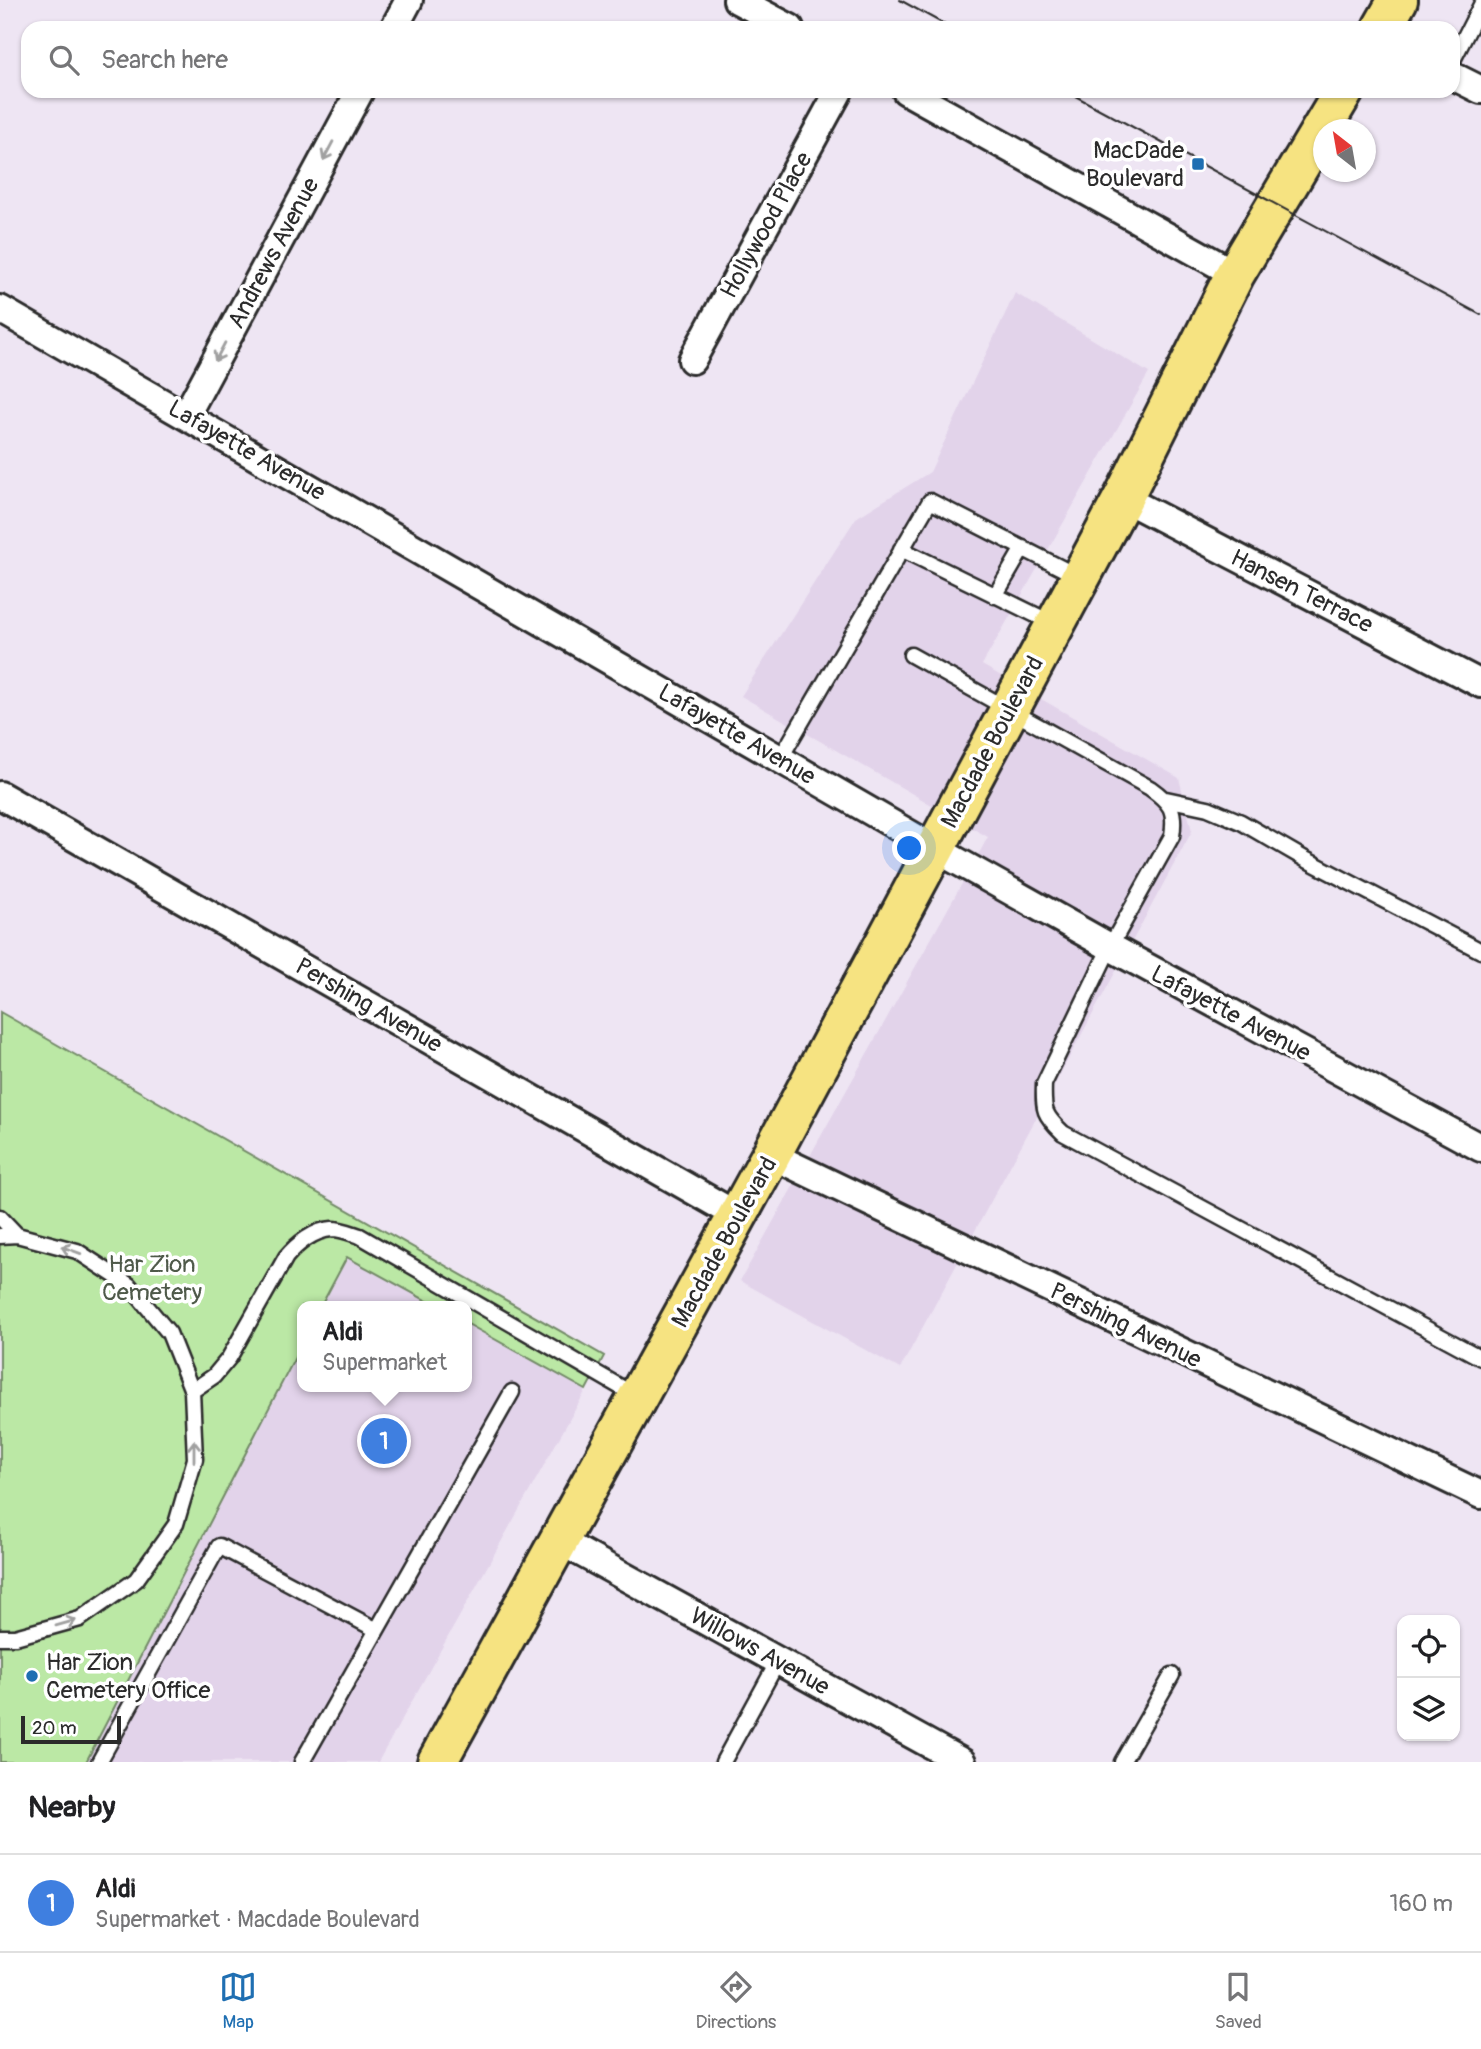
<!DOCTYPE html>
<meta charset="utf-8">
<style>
body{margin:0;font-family:Pangolin,sans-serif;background:#f6f6f6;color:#202124}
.controls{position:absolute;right:21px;bottom:21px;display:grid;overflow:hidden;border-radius:14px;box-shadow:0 2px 5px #0004}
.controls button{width:63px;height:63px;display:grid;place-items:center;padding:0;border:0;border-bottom:2px solid #e0e0e0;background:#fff;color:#202124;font:35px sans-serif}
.compass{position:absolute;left:1313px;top:119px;width:63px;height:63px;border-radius:50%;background:#fff;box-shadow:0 2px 5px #0004;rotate:329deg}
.scale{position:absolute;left:21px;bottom:18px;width:100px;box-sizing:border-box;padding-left:7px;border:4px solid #2b2b2b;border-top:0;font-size:19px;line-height:24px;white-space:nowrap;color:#2b2b2b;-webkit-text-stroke:5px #fff;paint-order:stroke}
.you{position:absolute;left:910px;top:849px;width:24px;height:24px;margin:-18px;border:5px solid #fff;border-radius:50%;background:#1a73e8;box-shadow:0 0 0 10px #1a73e833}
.badge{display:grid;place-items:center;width:46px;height:46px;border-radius:50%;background:#1f6fb2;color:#fff;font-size:23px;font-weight:700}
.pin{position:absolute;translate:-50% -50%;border:4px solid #fff;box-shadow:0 2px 7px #0006}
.popup{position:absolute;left:297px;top:1301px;width:175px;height:91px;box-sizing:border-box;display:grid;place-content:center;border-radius:14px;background:#fff;filter:drop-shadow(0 2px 5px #0005);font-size:23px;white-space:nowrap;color:#757577}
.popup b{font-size:26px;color:#202124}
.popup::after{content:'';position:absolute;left:50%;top:100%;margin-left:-14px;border:14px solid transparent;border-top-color:#fff}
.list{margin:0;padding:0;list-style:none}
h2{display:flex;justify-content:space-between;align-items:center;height:91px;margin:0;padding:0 28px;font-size:30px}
h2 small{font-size:23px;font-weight:400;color:#757577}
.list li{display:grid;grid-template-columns:46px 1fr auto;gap:21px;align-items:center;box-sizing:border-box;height:98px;padding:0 28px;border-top:2px solid #e0e0e0}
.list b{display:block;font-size:26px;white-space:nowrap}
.list p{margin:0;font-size:23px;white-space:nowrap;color:#757577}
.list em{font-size:23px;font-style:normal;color:#757577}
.icon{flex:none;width:38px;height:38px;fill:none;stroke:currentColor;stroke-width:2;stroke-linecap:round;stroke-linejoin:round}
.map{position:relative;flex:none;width:1481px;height:1762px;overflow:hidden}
.search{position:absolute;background:#fff;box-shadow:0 2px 5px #0004;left:21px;right:21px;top:21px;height:77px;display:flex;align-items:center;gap:18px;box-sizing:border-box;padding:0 24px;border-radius:21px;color:#757577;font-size:26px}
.sheet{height:189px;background:#fff}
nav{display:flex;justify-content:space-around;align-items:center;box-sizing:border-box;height:98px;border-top:2px solid #e0e0e0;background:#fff;font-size:19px;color:#757577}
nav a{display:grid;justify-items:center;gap:4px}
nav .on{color:#1f6fb2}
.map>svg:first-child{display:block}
</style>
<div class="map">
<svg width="1481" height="1762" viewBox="0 0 1481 1762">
<rect width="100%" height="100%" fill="#eee5f3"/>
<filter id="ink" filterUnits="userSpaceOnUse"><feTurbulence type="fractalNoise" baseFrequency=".0143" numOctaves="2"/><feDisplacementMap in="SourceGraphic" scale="14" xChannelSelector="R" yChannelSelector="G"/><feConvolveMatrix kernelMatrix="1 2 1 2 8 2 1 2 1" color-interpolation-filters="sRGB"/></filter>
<g filter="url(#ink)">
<path fill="#e2d3ea" d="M1015 293 1149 373 982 665 1179 778 1192 831 900 1369 740 1281 988 837 741 696 856 518 930 472Z
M347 1257 436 1306H321Z
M466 1323 586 1390 378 1762H86L302 1344V1387H466Z"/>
<path fill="#bbe8a5" stroke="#738a68" stroke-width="2" d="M0 1012 604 1356 586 1390 466 1323V1306H436L347 1257 321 1306H302V1344L86 1762H0Z"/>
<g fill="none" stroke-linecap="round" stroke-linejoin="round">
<defs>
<path id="lane" d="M1453 60 1481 5
M901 549 1054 624
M995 596 1023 548
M911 655 1150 788C1171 803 1176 810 1172 836L1110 947 1044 1084C1043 1111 1044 1115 1063 1133L1481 1358
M780 759 930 501 1079 577
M1166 799 1208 808 1241 822 1305 859 1481 951
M0 1217 17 1235
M0 1236 17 1235 77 1251 129 1285 169 1333 192 1391 195 1459 176 1524 136 1580 80 1619 15 1637H0
M192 1391 214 1376 229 1358 286 1257C297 1244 314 1230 332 1229 342 1229 351 1233 360 1236L636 1396
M99 1762 219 1546 377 1630
M302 1762 512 1392
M723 1762 778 1661
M1122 1762 1172 1675"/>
<path id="street" d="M737 0 790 28
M394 28 409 0
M1453 76 1481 90
M906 91 1235 274
M0 309 934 848 1110 947 1481 1148
M692 360 839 91
M186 415 360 91
M1123 498 1481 684
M0 795 738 1216
M771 1155 1481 1495
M558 1540 962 1762"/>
<path id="primary" d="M1382 28 1398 0
M437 1762 771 1155 1123 498 1235 274 1344 91"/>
</defs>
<use href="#lane" stroke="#2b2b2b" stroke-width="19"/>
<use href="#street" stroke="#2b2b2b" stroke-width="32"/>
<use href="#primary" stroke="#2b2b2b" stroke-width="44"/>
<use href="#lane" stroke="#fff" stroke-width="14"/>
<use href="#street" stroke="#fff" stroke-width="26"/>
<use href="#primary" stroke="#f6e381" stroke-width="38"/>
<path stroke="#2b2b2b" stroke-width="2" d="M900 0 951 28
M1066 91 1481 315"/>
</g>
<defs><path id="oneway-shaft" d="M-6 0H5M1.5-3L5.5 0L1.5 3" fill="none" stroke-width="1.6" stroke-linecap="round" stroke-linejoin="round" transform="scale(1.75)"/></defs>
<g stroke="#a0a0a0">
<use href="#oneway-shaft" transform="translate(328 151) rotate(118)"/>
<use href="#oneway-shaft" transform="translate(220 352) rotate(118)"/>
<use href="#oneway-shaft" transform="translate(71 1250) rotate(-160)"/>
<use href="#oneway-shaft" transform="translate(194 1451) rotate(-90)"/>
<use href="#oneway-shaft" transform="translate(66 1623) rotate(-16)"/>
</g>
</g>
<g fill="#1f6fb2" stroke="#fff" stroke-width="2.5">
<rect x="1191" y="157" width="14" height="14" rx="3.5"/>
<circle cx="32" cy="1676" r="7"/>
</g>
<g text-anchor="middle" stroke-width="7" stroke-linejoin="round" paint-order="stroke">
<g font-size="24" fill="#2b2b2b" stroke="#fff" text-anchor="end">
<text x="1184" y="158">MacDade<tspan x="1184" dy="28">Boulevard</tspan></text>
<text x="46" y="1670" text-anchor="start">Har Zion<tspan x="46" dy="28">Cemetery Office</tspan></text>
</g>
<g font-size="24" fill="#2b2b2b" stroke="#fff">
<text transform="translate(766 225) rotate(-61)" y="8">Hollywood Place</text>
<text transform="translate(273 253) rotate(-62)" y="8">Andrews Avenue</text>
<text transform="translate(247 450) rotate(30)" y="8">Lafayette Avenue</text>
<text transform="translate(1302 591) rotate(27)" y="8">Hansen Terrace</text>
<text transform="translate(737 734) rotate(30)" y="8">Lafayette Avenue</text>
<text transform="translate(992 742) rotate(-62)" y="8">Macdade Boulevard</text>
<text transform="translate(369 1005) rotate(30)" y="8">Pershing Avenue</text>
<text transform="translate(1231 1013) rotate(28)" y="8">Lafayette Avenue</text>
<text transform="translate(724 1242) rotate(-61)" y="8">Macdade Boulevard</text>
<text transform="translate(1126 1325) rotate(26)" y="8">Pershing Avenue</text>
<text transform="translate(760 1651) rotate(29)" y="8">Willows Avenue</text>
</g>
<g font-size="24" fill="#4f5a4a" stroke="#fff">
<text x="152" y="1272">Har Zion<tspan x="152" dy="28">Cemetery</tspan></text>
</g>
</g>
</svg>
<div class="controls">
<button><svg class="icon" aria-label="locate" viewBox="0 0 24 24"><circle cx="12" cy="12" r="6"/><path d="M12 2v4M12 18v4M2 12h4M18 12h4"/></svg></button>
<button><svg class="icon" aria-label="layers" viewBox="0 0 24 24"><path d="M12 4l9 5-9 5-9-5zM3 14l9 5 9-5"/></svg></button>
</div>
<svg class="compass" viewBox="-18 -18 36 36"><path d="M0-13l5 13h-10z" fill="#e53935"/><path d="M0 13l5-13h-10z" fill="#757577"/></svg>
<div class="scale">20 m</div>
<div class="you"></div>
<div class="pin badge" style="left:384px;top:1441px;background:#3f7fe0">1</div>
<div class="popup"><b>Aldi</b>Supermarket</div>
<div class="search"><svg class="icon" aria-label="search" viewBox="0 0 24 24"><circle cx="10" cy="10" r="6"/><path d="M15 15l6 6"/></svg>Search here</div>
</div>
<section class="sheet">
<h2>Nearby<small></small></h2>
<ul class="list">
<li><span class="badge" style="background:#3f7fe0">1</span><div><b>Aldi</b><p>Supermarket · Macdade Boulevard</p></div><em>160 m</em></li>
</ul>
</section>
<nav>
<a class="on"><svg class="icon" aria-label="map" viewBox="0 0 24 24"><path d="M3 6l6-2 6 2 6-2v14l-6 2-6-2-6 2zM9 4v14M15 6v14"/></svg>Map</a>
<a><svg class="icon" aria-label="directions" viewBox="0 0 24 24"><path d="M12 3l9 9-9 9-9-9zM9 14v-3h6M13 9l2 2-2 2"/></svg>Directions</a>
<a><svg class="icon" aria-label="saved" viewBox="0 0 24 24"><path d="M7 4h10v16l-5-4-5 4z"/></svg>Saved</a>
</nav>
